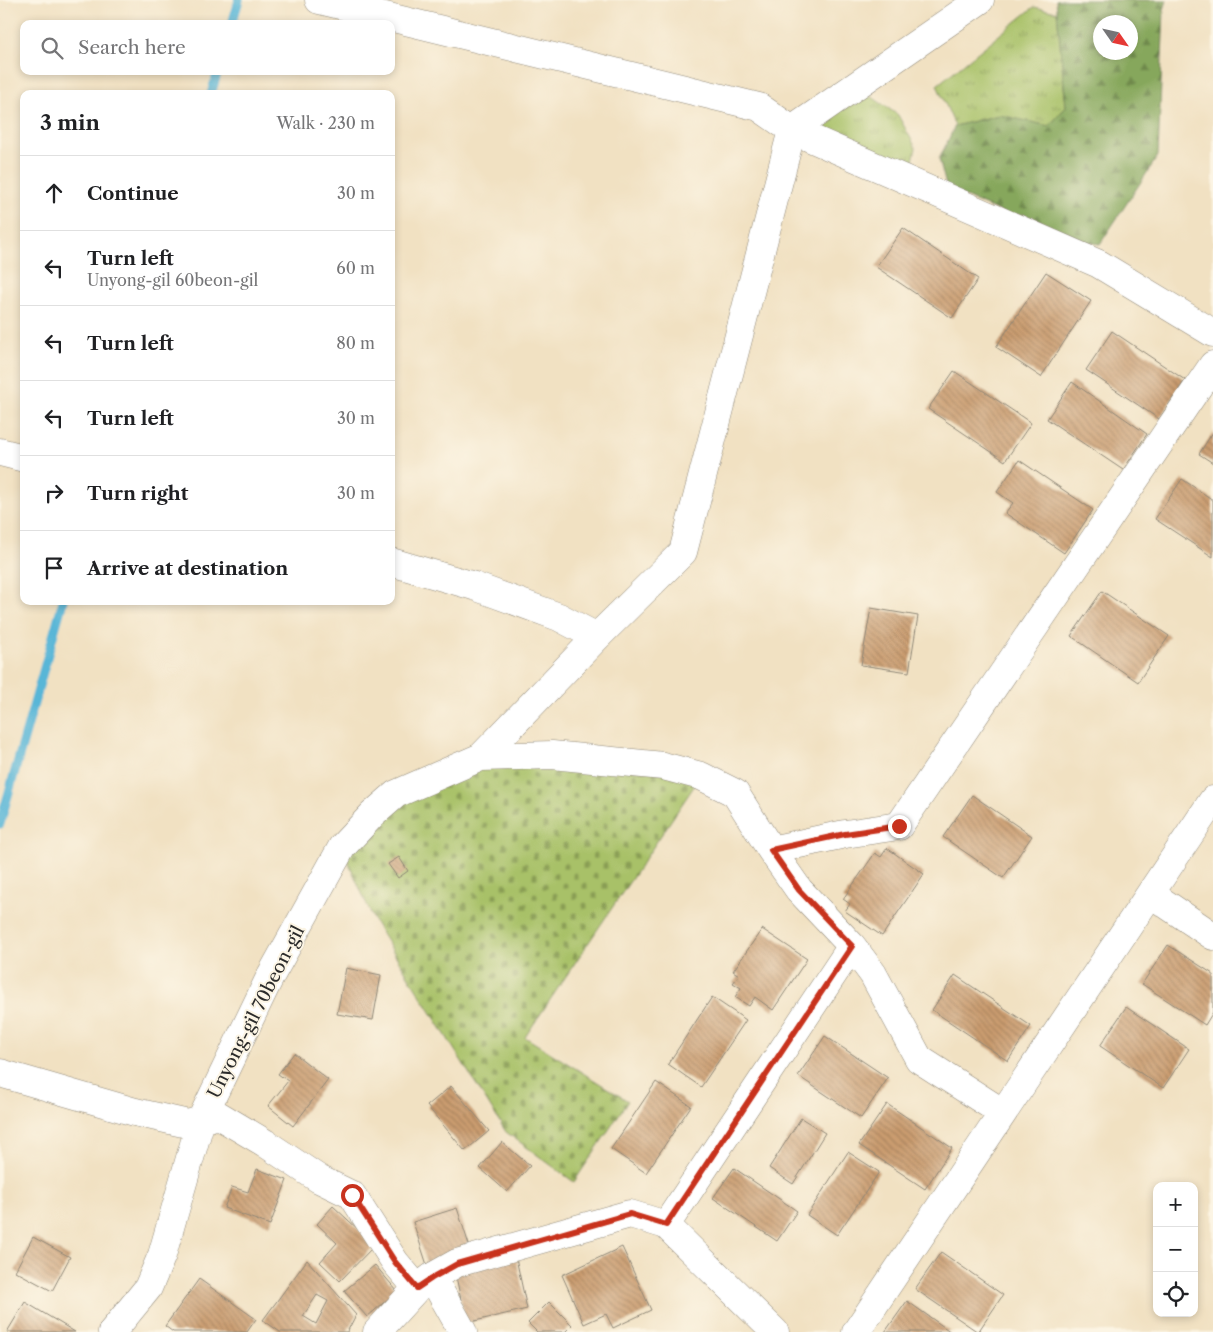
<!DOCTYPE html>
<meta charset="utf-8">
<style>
body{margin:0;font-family:"Libre Caslon Text",serif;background:#f2f2f2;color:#202124}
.controls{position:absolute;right:15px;bottom:15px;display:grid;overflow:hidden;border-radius:10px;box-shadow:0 2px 8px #0003}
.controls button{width:45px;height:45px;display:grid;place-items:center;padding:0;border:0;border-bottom:1px solid #e0e0e0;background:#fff;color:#202124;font:25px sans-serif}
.compass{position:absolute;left:1093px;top:15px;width:45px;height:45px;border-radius:50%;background:#fff;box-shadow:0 2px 8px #0003;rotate:124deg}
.stop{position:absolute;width:15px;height:15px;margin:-11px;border:4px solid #c8321e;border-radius:50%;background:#fff}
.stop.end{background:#c8321e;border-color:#fff;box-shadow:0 1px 5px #0008}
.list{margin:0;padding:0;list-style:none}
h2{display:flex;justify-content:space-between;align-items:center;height:65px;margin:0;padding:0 20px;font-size:21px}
h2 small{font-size:16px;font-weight:400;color:#757577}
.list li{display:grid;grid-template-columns:32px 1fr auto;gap:15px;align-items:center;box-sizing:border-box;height:75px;padding:0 20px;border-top:1px solid #e0e0e0}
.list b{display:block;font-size:19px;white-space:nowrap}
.list p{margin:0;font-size:16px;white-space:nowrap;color:#757577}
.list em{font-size:16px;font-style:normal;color:#757577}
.icon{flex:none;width:28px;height:28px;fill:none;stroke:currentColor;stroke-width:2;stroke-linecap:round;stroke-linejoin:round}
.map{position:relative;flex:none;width:1213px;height:1332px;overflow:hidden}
.search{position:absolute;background:#fff;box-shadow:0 2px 8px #0003;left:20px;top:20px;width:375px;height:55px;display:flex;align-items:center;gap:12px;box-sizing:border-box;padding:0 18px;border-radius:10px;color:#757577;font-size:19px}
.panel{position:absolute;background:#fff;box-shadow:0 2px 8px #0003;left:20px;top:90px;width:375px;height:515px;border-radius:10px}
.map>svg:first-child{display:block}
</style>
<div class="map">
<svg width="1213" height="1332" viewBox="0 0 1213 1332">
<defs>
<pattern id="grass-tufts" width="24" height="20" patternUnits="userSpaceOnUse" patternTransform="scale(1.25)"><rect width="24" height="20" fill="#a8c167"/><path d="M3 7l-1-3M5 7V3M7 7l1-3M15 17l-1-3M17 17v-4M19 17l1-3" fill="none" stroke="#899d55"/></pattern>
<pattern id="forest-firs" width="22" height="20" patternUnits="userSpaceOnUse" patternTransform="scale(1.25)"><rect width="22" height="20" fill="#86a75c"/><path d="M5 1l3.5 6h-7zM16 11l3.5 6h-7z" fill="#6e884c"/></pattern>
<pattern id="cemetery-stones" width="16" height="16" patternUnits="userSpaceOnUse" patternTransform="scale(1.25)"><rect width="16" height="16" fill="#a8c167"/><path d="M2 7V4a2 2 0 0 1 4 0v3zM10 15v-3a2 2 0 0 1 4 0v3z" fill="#899d55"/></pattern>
<pattern id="building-back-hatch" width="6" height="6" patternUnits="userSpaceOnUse" patternTransform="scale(1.25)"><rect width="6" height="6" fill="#ca9c6f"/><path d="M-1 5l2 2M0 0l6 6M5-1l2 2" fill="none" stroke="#a47f5b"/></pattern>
</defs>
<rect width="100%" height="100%" fill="#fcf5e5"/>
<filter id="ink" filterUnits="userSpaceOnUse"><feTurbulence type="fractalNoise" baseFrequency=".02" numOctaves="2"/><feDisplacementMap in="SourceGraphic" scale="10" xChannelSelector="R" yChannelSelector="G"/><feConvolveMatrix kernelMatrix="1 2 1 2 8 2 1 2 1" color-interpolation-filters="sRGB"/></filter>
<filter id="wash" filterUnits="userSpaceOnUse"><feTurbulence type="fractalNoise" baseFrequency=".0096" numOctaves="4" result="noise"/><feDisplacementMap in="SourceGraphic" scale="20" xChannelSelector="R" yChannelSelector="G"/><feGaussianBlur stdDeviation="1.12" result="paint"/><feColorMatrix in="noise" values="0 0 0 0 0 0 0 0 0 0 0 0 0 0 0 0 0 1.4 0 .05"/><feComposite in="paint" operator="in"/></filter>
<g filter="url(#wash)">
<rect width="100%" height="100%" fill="#f1e1c2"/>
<path fill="url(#grass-tufts)" stroke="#6a7649" d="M1034 7 1057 12 1066 107 1049 126 999 115 955 126 937 85Z
M856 96 872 97 898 115 916 148 910 173 814 132Z"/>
<path fill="url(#forest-firs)" stroke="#586944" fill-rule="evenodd" d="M1056 0H1167L1164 10 1158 156 1100 244 1067 240 947 189 939 159 955 126 999 115 1049 126 1066 107ZM1100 22H1130V52H1100Z"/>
<path fill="url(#cemetery-stones)" stroke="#6a7649" d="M481 757 701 776 525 1037 628 1101 574 1182 506 1132 374 921 342 847 372 815Z"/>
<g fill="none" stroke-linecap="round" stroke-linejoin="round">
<path stroke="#59b6d7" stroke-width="9" d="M232 24 239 0
M211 94 218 71
M0 824 63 601"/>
</g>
<g id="blocks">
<path fill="url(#building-back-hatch)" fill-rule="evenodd" d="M903 228 978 279 952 318 876 267Z
M1046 272 1091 301 1041 377 996 347Z
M1112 331 1185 380 1159 419 1086 370Z
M954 371 1031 423 1005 461 928 409Z
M1072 382 1147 434 1123 470 1047 419Z
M1213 432V463L1199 454Z
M1019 460 1093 510 1064 553 1005 513 1013 503 997 492Z
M1182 479 1213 500V557L1155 519Z
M1102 591 1169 636 1138 682 1071 636Z
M871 608 918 616 909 672 861 665Z
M972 795 1032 836 1003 878 943 837Z
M887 848 924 874 882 936 845 911 850 904 843 899 875 853 881 857Z
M399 857 408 871 398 878 388 864Z
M762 929 807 959 773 1010 755 997 749 1006 735 997 741 988 733 983 739 975 733 971Z
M1168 945 1213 974V1012L1205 1025 1142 984Z
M346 968 381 975 373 1020 337 1014Z
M955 975 1031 1026 1008 1061 932 1010Z
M712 997 746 1020 701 1087 668 1064Z
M1126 1007 1189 1049 1163 1088 1100 1046Z
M825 1036 888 1078 861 1118 798 1076Z
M294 1053 328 1080 293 1126 268 1106 288 1081 278 1074Z
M656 1082 691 1106 646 1173 611 1149Z
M451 1086 489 1131 465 1151 427 1106Z
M887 1104 952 1148 925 1189 859 1145Z
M801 1118 825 1133 793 1184 769 1168Z
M502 1142 530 1166 507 1192 480 1168Z
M848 1152 879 1172 837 1235 807 1215Z
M734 1168 797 1211 777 1241 713 1198Z
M257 1169 287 1180 270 1225 224 1208 232 1187 248 1192Z
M333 1206 375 1245 340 1281 320 1262 337 1243 317 1224Z
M457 1208 471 1251 427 1265 413 1222Z
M33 1237 70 1257 52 1291 15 1271Z
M622 1247 651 1310 613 1328 606 1314 584 1324 562 1275Z
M941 1252 1003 1295 978 1332 915 1289Z
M516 1258 527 1309 466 1323 455 1272Z
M307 1260 356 1315 347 1332H280L263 1320ZM317 1295 328 1301 316 1324 303 1316Z
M375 1265 397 1291 367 1317 344 1291Z
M199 1279 256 1319 247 1332H173L165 1326Z
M907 1301 951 1332H885Z
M25 1302 75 1332H7Z
M549 1302 572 1325 565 1332H537L528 1323Z"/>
</g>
</g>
<g filter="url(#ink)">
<use href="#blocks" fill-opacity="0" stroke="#8e8676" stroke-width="1"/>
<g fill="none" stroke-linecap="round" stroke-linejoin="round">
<defs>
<path id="minor" d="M319 0 759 107 792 130 1099 264 1213 333
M0 452 24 458
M391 562 474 586 559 617 597 637
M481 757 597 637 683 552 792 130 980 0
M1151 894 1213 936
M852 946 799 890 771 850 845 834 899 826 1213 365
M0 1073 135 1112 188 1124 218 1115 265 1143 319 1179 352 1195 395 1262 417 1288
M666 1225 852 946 873 974 919 1059 1003 1113
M432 1277 463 1332
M112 1332 148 1288 162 1255 201 1120 271 975 342 847 372 815 396 794 481 757 552 755 663 766 701 776 735 793 771 850
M377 1332 417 1288 432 1277 457 1263 630 1214 666 1225 775 1332
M856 1332 1213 800"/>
</defs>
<use href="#minor" stroke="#8e8676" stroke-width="29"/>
<use href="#minor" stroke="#fff" stroke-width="28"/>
</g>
</g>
<g fill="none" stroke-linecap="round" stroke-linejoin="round" filter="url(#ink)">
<path stroke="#c8321e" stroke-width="6" d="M352 1195 395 1262 417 1288 432 1278 457 1264 630 1214 666 1225 852 946 799 890 771 850 845 834 899 826"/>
</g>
<g text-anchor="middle" stroke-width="4" stroke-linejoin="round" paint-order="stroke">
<g font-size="18" fill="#2b2b2b" stroke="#fcf5e5">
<text transform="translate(256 1012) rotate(-63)" y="6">Unyong-gil 70beon-gil</text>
</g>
</g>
</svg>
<div class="controls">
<button>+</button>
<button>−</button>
<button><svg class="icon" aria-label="locate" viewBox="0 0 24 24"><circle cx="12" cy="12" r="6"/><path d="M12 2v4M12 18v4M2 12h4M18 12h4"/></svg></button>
</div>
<svg class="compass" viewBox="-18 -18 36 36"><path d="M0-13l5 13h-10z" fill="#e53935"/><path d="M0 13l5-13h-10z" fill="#757577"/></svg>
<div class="stop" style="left:352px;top:1195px"></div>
<div class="stop end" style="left:899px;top:826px"></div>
<div class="search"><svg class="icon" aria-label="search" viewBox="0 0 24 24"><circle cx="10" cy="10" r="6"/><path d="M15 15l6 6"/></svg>Search here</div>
<section class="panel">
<h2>3 min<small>Walk · 230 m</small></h2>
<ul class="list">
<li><svg class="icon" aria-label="ahead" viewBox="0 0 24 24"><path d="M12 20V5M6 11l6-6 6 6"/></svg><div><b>Continue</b></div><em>30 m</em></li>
<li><svg class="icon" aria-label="left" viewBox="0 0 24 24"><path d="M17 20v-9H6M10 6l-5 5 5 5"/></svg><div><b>Turn left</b><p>Unyong-gil 60beon-gil</p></div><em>60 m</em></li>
<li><svg class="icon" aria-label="left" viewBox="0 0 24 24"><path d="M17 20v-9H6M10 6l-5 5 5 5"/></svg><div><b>Turn left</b></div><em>80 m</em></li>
<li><svg class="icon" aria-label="left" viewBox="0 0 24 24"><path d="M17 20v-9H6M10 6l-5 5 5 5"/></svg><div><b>Turn left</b></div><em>30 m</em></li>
<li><svg class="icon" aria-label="right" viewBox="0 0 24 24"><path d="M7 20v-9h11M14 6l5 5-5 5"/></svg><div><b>Turn right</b></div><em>30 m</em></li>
<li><svg class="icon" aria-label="arrive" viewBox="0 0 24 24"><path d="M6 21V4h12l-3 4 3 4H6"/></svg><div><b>Arrive at destination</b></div></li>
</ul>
</section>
</div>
